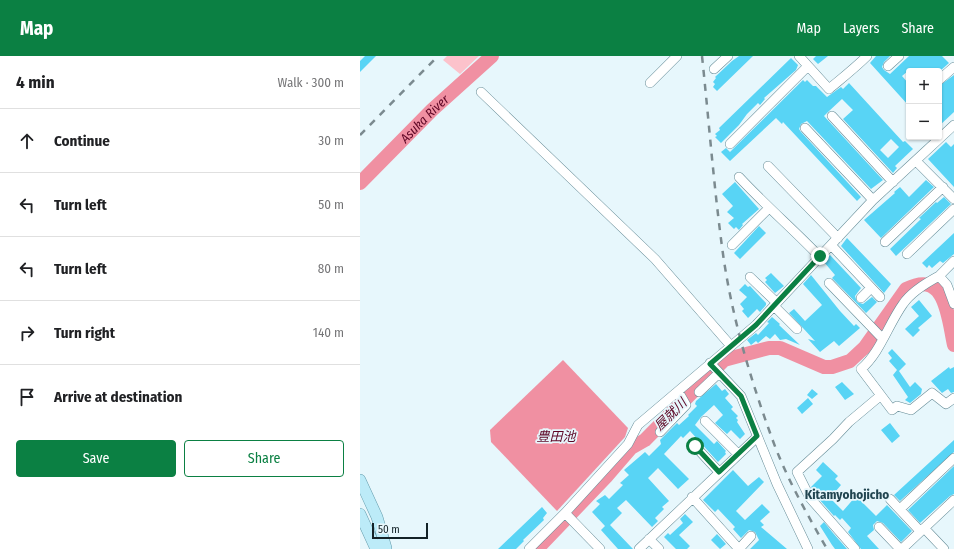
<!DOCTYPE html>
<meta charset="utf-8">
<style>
body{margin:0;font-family:"Fira Sans Condensed","Noto Sans JP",sans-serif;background:#f6f6f6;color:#202124}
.controls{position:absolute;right:12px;top:12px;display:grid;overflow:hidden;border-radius:4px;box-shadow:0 1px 3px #0004}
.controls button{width:36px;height:36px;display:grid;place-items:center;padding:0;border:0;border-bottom:1px solid #e0e0e0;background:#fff;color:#202124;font:20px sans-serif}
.scale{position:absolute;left:12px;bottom:10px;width:56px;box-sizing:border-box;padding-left:4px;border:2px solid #132227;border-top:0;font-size:11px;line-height:14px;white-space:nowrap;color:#132227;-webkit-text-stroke:3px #e7f7fc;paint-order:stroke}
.stop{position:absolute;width:12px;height:12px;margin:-9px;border:3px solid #0b8043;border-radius:50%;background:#fff}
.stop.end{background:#0b8043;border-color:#fff;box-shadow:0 1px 4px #0008}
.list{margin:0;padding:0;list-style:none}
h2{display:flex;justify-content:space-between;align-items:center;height:52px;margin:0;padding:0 16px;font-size:17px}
h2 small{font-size:13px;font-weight:400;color:#757577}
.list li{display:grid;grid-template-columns:26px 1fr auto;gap:12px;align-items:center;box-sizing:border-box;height:64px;padding:0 16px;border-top:1px solid #e0e0e0}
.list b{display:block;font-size:15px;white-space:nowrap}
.list em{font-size:13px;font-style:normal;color:#757577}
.actions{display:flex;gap:8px;padding:12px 16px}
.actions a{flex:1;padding:9px 0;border:1px solid #0b8043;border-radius:4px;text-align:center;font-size:14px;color:#0b8043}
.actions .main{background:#0b8043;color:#fff}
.icon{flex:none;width:22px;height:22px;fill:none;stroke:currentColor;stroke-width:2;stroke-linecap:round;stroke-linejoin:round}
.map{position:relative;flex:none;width:594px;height:493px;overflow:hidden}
header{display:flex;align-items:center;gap:24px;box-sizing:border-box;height:56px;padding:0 20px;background:#0b8043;color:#fff}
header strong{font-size:19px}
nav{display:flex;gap:22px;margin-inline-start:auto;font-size:14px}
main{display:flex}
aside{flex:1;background:#fff}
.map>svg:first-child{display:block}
</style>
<header>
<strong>Map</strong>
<nav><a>Map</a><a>Layers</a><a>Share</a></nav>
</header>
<main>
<aside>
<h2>4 min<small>Walk · 300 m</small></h2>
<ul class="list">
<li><svg class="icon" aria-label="ahead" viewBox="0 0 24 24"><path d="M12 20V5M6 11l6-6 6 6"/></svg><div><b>Continue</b></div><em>30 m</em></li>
<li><svg class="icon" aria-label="left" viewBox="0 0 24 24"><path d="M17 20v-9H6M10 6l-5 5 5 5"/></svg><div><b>Turn left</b></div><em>50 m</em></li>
<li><svg class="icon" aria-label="left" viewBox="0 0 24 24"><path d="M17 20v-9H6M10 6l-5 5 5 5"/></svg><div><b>Turn left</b></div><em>80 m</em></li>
<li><svg class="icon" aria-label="right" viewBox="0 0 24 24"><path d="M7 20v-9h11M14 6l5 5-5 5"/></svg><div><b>Turn right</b></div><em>140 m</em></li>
<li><svg class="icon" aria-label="arrive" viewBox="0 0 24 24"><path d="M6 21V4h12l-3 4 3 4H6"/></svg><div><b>Arrive at destination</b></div></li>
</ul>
<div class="actions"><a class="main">Save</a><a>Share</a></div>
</aside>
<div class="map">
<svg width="594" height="493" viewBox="0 0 594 493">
<rect width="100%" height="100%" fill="#e7f7fc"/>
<path fill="#fcc2cb" d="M87 0H119L100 18 83 4Z"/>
<path fill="#f090a2" d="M203 304 268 372 265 381 197 455 131 386 130 374Z"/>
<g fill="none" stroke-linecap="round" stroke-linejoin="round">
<g stroke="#f090a2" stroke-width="14">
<path id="s1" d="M0 127 72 54 132 0"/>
<path d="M177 493 246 421 271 392 285 384 364 304 409 292H420L464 311H472L490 305 505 291 546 233C586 213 588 262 594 289"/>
</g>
</g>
<path fill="#58d4f5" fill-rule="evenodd" d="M5 0H16L0 16V5Z
M379 0H393L357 35 353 31 355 28 353 26 356 22 355 21 372 5Z
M456 0H468L458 8 453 3Z
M516 0H530L524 6 522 11 524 14 530 18 549 0H582L589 7 580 15H548L542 20 549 28V50L510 7Z
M431 2 438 9 436 14 404 42 405 43 400 49 398 47 387 58 379 69 361 87 355 81 357 80 355 78 360 74 359 72Z
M594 19V56L579 70V30Z
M443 24 445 26 447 24 453 30H456L467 41 481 31 483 33 489 27 543 86 545 85 553 93 535 110 537 112 533 117 483 63 493 54 482 43 468 56 464 60 523 124 511 133 447 65 441 68 439 73 441 76 501 141 497 145 423 66 422 68 416 62 370 105 361 96 366 92 370 96 374 92ZM531 83 539 91 528 102 520 94Z
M586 86 591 91 594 88V131L568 103Z
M566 124 574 131 521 182 504 164 535 137 534 136 540 131 549 141Z
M375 126 399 153 382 168 383 169 379 174 376 171 374 173 368 167 374 162 367 156 373 150 362 138Z
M584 141 591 148 536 200 530 193 561 163 559 162 576 146 577 147Z
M399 170 406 177 380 203 374 197Z
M594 177V198L583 207 580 205 572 212 569 209 567 212 562 207Z
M487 182 531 228 524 237 481 190Z
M470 199 501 232 495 240 497 246 503 248 512 241 517 246 506 257 472 222 475 219 464 206Z
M411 217 424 230 415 237 405 226 407 224 405 222Z
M451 219 480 255 494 270 496 268 500 272 479 290 474 285 460 296 448 283 455 285 429 257 434 253 445 265 462 249 443 228Z
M385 228 388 231 390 230 406 247V249L400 256 397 253 388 262 382 255 384 253 380 248 387 241 379 234Z
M559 244 572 260 558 272 560 274 553 281 545 273 559 260 551 251Z
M412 261 420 268 419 269 440 289 426 283 420 284 415 278 410 283 406 280 398 287 396 285 391 289 387 284 396 277 398 279 409 267 407 266Z
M532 293 546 308 539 315 550 331 555 326 562 333 561 338 550 347 545 344 548 341 533 319 537 314 529 305 532 302 528 297Z
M589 311 590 313 594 311V336L591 337 588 333 582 337 571 325Z
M482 326 494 338 485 344 475 331Z
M356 328 362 335 365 333 369 338 365 342 373 351 371 353 378 360 376 362 378 364 377 366 385 378 380 383 371 374 367 378 355 367 363 359 354 349 341 361 335 369 354 388 357 385 366 395 365 396 366 398 358 406 330 375 323 382 321 380 304 398 329 423 318 433 298 412 288 422 309 445 302 451 304 453 295 462 298 465 292 471 266 444 257 452 262 457 250 469 273 493H258L241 474 245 470 232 456 240 448 236 445 245 439 249 443 263 429 260 427 269 419 264 414 285 396 289 400 301 388 300 384 317 367 319 369 329 360 328 359 337 350 335 348 336 345Z
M452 333 458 338 452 343 447 339Z
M448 342 453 348 442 358 437 352Z
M530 367 540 380 532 387 521 374Z
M594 384V396L540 445 534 439Z
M463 406 478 420 475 423 481 429 470 442 483 455 496 440 516 460 527 449 552 475 541 486 523 467 517 465 513 469 514 474 507 480 519 493H501L488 476 491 472 482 462 480 464 475 459 474 460 458 442 459 440 451 431 462 420 456 414Z
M594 410V438L590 440 560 467 548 454Z
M373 414 388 430 399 421 404 426 376 455 385 464 402 448 410 456 400 465 404 469 401 471 427 493H390L399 484 395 476 389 474 381 482 373 473 375 471 358 453 355 456 343 444Z
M182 451 187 457 183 462 184 464 163 484 164 485 156 493H138Z
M325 458 333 466 319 479 330 490 327 493H316L304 481 308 477 310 479 323 467 320 463Z
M464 466 473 477 487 493H475L472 489 460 470Z
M357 478 366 488 360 493 351 484Z"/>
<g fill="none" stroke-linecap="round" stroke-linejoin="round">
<defs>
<path id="minor" d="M439 0 469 33C482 22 495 12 507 0
M528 10 539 0
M354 13 368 0
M579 24 594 11
M290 27 317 0
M121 36 295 203 371 290
M472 60 533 126
M445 72 513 144
M370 88 448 10
M556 105 594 143
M408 110 478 182
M379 121C405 149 433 173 460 201
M525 186 583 131
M372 189 409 152
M471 189 520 241
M547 198 594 153
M594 205 579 220 587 229 594 248
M579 220C566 227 551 236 543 248 528 269 520 297 501 313L532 354 537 350 551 354 572 337 586 348 594 342
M390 221 417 247
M469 227 522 282
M501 242 511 232
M414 250 437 273
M350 307 381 340 417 428 448 493
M339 336 359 317
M345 365 378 398
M300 376 326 349 318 335
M335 390 359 416
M332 441 379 493
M530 443 560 475
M540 453 594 402
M205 457 240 493
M519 471 540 493
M564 472 584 493
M289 483 299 493
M169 493 205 457 268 388 278 369 396 269 513 144 594 69
M279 493 397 381
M379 493 391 480
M495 493 450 442 437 416 473 383 489 366 520 340
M542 493 594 444"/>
<path id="major" d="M0 424 17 461 26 492
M0 458 16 493"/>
</defs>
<use href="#minor" stroke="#668c97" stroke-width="10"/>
<use href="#major" stroke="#649cac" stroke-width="12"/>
<use href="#minor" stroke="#fff" stroke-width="9"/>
<use href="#major" stroke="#bcebf8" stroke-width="11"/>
<path stroke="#7b8a8f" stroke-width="2.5" stroke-dasharray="7 7" stroke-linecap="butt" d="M342 0C349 66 354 133 363 198 372 262 391 325 413 385 427 423 447 458 467 493
M0 79 78 0"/>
</g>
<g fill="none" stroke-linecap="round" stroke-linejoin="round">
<path stroke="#0b8043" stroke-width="5" d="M335 390 359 416 397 380 381 340 350 308 396 269 460 200"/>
</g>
<g text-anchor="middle" stroke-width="3.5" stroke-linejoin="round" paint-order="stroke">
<g font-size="13" font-style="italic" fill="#5d0625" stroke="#e7f7fc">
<text dy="5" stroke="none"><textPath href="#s1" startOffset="91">Asuka River</textPath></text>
<text transform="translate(310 358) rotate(-45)" y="5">屋就川</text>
<text x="196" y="385">豊田池</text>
</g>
<g font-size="13" font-weight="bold" fill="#214550" stroke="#e7f7fc">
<text x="487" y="443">Kitamyohojicho</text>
</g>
</g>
</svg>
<div class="controls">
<button>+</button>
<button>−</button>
</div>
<div class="scale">50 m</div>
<div class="stop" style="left:335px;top:390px"></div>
<div class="stop end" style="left:460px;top:200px"></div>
</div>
</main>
